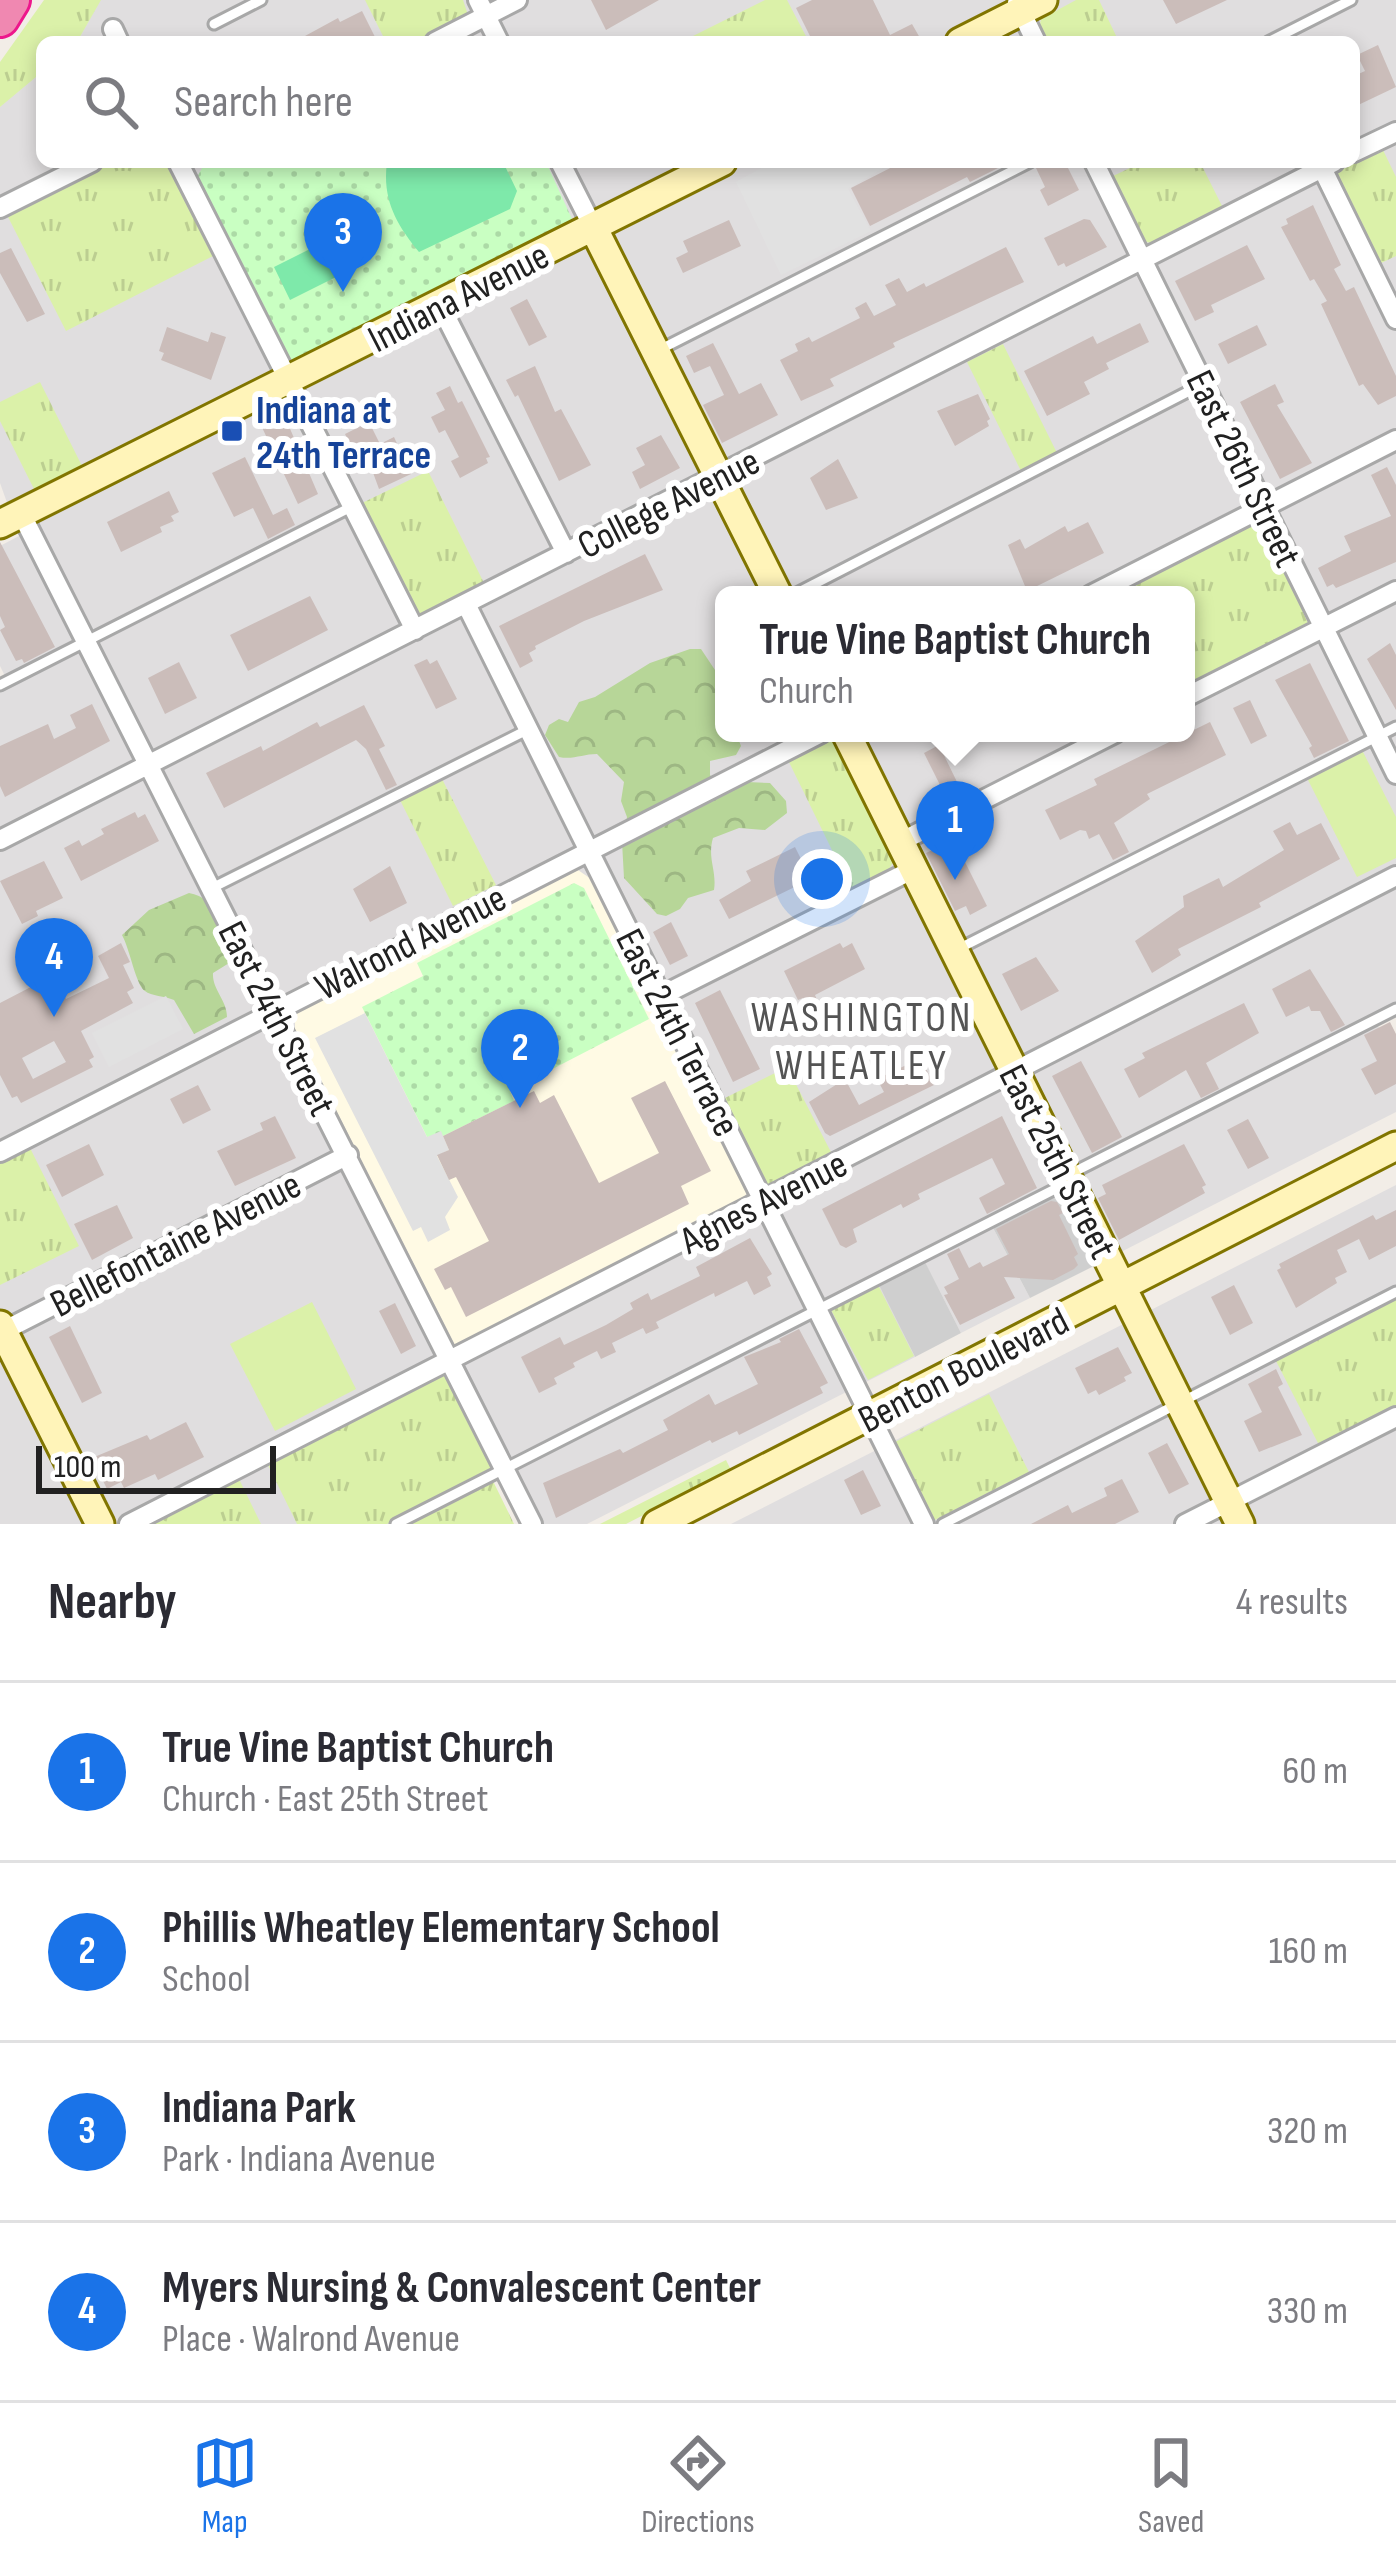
<!DOCTYPE html>
<meta charset="utf-8">
<style>
body{margin:0;font-family:"Sofia Sans Condensed",sans-serif;background:#f2f2f3;color:#2b2b33}
.scale{position:absolute;left:36px;bottom:30px;width:240px;box-sizing:border-box;padding-left:12px;border:6px solid #212121;border-top:0;font-size:33px;line-height:42px;white-space:nowrap;color:#212121;-webkit-text-stroke:9px #fff;paint-order:stroke}
.you{position:absolute;left:822px;top:879px;width:42px;height:42px;margin:-30px;border:9px solid #fff;border-radius:50%;background:#1a73e8;box-shadow:0 0 0 18px #1a73e833}
.badge{display:grid;place-items:center;width:78px;height:78px;border-radius:50%;background:#1a73e8;color:#fff;font-size:39px;font-weight:700}
.pin{position:absolute;translate:-50% -99px;filter:drop-shadow(0 3px 6px #0008)}
.pin::after{content:'';position:absolute;top:63px;width:42px;height:36px;background:inherit;clip-path:polygon(0 0,100% 0,50% 100%)}
.popup{position:absolute;left:715px;top:586px;width:480px;height:156px;box-sizing:border-box;display:grid;place-content:center;border-radius:18px;background:#fff;filter:drop-shadow(0 3px 9px #0005);font-size:39px;white-space:nowrap;color:#7c7c81}
.popup b{font-size:45px;color:#2b2b33}
.popup::after{content:'';position:absolute;left:50%;top:100%;margin-left:-24px;border:24px solid transparent;border-top-color:#fff}
.list{margin:0;padding:0;list-style:none}
h2{display:flex;justify-content:space-between;align-items:center;height:156px;margin:0;padding:0 48px;font-size:51px}
h2 small{font-size:39px;font-weight:400;color:#7c7c81}
.list li{display:grid;grid-template-columns:78px 1fr auto;gap:36px;align-items:center;box-sizing:border-box;height:180px;padding:0 48px;border-top:3px solid #e1e1e2}
.list b{display:block;font-size:45px;white-space:nowrap}
.list p{margin:0;font-size:39px;white-space:nowrap;color:#7c7c81}
.list em{font-size:39px;font-style:normal;color:#7c7c81}
.icon{flex:none;width:66px;height:66px;fill:none;stroke:currentColor;stroke-width:2;stroke-linecap:round;stroke-linejoin:round}
.map{position:relative;flex:none;width:1396px;height:1524px;overflow:hidden}
.search{position:absolute;background:#fff;box-shadow:0 6px 18px #0003;left:36px;right:36px;top:36px;height:132px;display:flex;align-items:center;gap:30px;box-sizing:border-box;padding:0 42px;border-radius:18px;color:#7c7c81;font-size:45px}
.sheet{height:876px;background:#fff}
nav{display:flex;justify-content:space-around;align-items:center;box-sizing:border-box;height:168px;border-top:3px solid #e1e1e2;background:#fff;font-size:33px;color:#7c7c81}
nav a{display:grid;justify-items:center;gap:6px}
nav .on{color:#1a73e8}
.map>svg:first-child{display:block}
</style>
<div class="map">
<svg width="1396" height="1524" viewBox="0 0 1396 1524">
<defs>
<pattern id="grass-tufts" width="24" height="20" patternUnits="userSpaceOnUse" patternTransform="scale(3)"><rect width="24" height="20" fill="#dbf1a9"/><path d="M3 7l-1-3M5 7V3M7 7l1-3M15 17l-1-3M17 17v-4M19 17l1-3" fill="none" stroke="#bcce91"/></pattern>
<pattern id="forest-crowns" width="20" height="18" patternUnits="userSpaceOnUse" patternTransform="scale(3)"><rect width="20" height="18" fill="#b7d698"/><path d="M2 6a3 3 0 1 1 6 0M12 15a3 3 0 1 1 6 0" fill="none" stroke="#9db783"/></pattern>
<pattern id="park-dots" width="8" height="8" patternUnits="userSpaceOnUse" patternTransform="scale(3)"><rect width="8" height="8" fill="#c9ffc2"/><path d="M2 2h.1M6 6h.1" fill="none" stroke="#acdaa6" stroke-width="1.8" stroke-linecap="round"/></pattern>
</defs>
<rect width="100%" height="100%" fill="#f2ede7"/>
<path fill="#e0dedf" fill-rule="evenodd" d="M100 0H1396V1016L1378 1026 1396 1061V1112L1115 1255 991 1224 1030 1298 961 1333 924 1261 879 1283 915 1357 587 1524H543L514 1466 402 1524H0V691L10 686 0 666V546L19 536 0 483V107L11 95 42 72V162H1354V42H77ZM724 595H1186V733H724Z
M1396 1185V1524H731Z"/>
<path fill="#fffae4" d="M578 870 591 879 747 1193 739 1204 455 1346 295 1029V1014Z"/>
<path fill="#cfcfcf" d="M1059 1188 1098 1264 1030 1298 991 1224Z
M924 1260 961 1333 915 1357 878 1283Z"/>
<path fill="url(#grass-tufts)" d="M44 0H101L77 42H42V72L0 107V62Z
M365 0H463L468 15 416 42H386Z
M765 0H787L809 42H681Z
M1076 0H1099L1119 42H1046L1039 29 1041 19Z
M1383 150 1396 177V256L1379 264 1337 176 1339 171Z
M111 162H168L215 255 66 331 7 215Z
M1131 162H1200L1224 210 1156 244 1146 242 1113 176 1132 167Z
M1003 344 1058 455 1022 473 967 362Z
M40 382 84 470 36 493 0 421V402Z
M428 471 485 585 419 615 360 504Z
M1257 523 1264 528 1308 623 1186 687V595H1112Z
M830 740 839 745 895 859 889 869 851 889 788 760Z
M441 777 496 885 453 906 399 798Z
M787 1067 833 1156 768 1187 721 1100Z
M30 1148 79 1246 0 1285V1163Z
M877 1283 914 1356 868 1380 830 1308Z
M1396 1298V1406L1319 1445 1275 1359Z
M442 1373H447L497 1468 387 1524H297L267 1463Z
M989 1394 1029 1472 933 1521 893 1443Z
M726 1460 731 1470 626 1524H600Z
M238 1477 261 1524H146Z
M492 1479 514 1524H403Z"/>
<path fill="url(#forest-crowns)" d="M690 649H701L723 682 724 733H736L741 746 736 755 710 761V775L718 787 747 782 770 783 786 801 787 813 765 830 739 828 713 838C707 858 717 871 714 890L688 898 680 909 666 916 657 914 624 878 622 842 627 817 621 801 624 782 597 754C583 754 573 760 559 757L545 735 549 725 559 719 568 722 579 702 595 697 650 663Z
M189 893C217 897 232 935 234 960L213 973C212 990 227 1000 227 1017L194 1034 174 1000C165 996 151 996 145 991 136 986 130 949 122 935L149 910Z"/>
<path fill="url(#park-dots)" d="M213 162H546L572 219 568 225 290 363 196 179 202 168Z
M574 883 584 888 649 1019 510 1091 514 1101 443 1136 427 1137 362 1007 423 976 417 963Z"/>
<path fill="#dbf1a9" d="M1362 750 1396 817V858L1357 877 1307 778Z
M312 1302 356 1389 275 1431 230 1344Z"/>
<path fill="#7ee9aa" d="M387 162H503L517 191 510 209 419 252C396 224 382 199 387 162Z
M328 240 344 273 290 300 274 267Z"/>
<path fill="#e1e1e1" d="M772 162H893L848 189 871 231 781 275 736 182Z
M166 996 183 1029 109 1067 92 1033Z
M365 1013 427 1137 441 1131 449 1150 437 1156 458 1197 445 1217 450 1230 428 1242 421 1227 413 1231 315 1038Z"/>
<path fill="#cbbdba" fill-rule="evenodd" d="M591 0H659L606 30Z
M812 0H873L890 35 912 24 920 38 912 42H813L796 8Z
M1163 0H1227L1176 24Z
M362 11 375 37 365 42H294L338 18 340 22Z
M1378 45 1396 87 1354 107V76L1365 71 1357 55Z
M902 162H1010L970 182 967 177 870 226 851 188Z
M1039 162H1065L1079 190 1048 206 1040 190 1045 187 1036 168Z
M1313 205 1341 265 1334 269 1346 291 1354 287 1396 376V396L1378 405 1363 384 1359 386 1321 304 1327 301 1314 279 1310 281 1281 227 1288 224 1286 219Z
M1084 219 1090 220 1107 247 1066 267 1064 263 1058 266 1044 238Z
M729 220 741 246 683 273 676 258 688 252 683 241Z
M1247 245 1265 279 1211 305 1214 312 1195 321 1175 281Z
M1006 247 1024 282 893 343 895 347 830 379 834 386 801 401 780 360 798 351 795 344 809 337 812 342 860 318 855 308 866 302 874 316 896 305 885 285 899 278 907 292 924 283 926 287Z
M11 248 45 314 27 322 0 273V253Z
M527 299 547 337 529 346 510 308Z
M1140 323 1149 342 1106 363 1109 369 1084 382 1090 394 1047 416 1024 371 1093 336 1097 344Z
M1257 325 1267 345 1228 364 1218 344Z
M167 327 208 342 211 332 226 337 211 380 161 360 164 353 159 351Z
M713 343 739 394 761 383 778 415 722 443 703 405 724 395 710 366 694 373 686 356Z
M535 366 555 412 561 409 591 465 559 481 518 395 515 397 506 380Z
M1275 384 1284 402 1277 405 1312 463 1280 479 1240 402Z
M450 386 458 403 462 401 490 457 486 458 488 463 460 478 451 461 459 457 445 430 439 433 431 417 445 410 436 393Z
M978 394 990 419 987 421 989 426 955 446 937 411Z
M282 410 318 494 298 504 259 421Z
M369 422 380 444 394 437 411 474 379 489 364 448 354 453 345 434Z
M661 435 680 468 640 489 632 472 645 465 636 448Z
M245 457 273 515 287 508 295 525 268 539 253 508 234 517 212 473Z
M838 459 858 498 826 510 810 478Z
M1387 467 1396 485V562L1336 588 1333 584 1327 587 1318 568 1351 551 1344 536 1391 516 1371 475Z
M169 491 179 512 171 516 174 521 160 527 162 532 121 552 107 522Z
M1088 522 1104 553 1027 591 1008 545 1020 539 1025 549 1065 526 1068 532Z
M0 542 55 647 24 663 22 659 16 661 0 630 5 627 0 616Z
M645 554 663 590 584 621 535 646 536 649 529 653 533 661 520 668 499 626Z
M310 596 328 630 248 671 230 635Z
M1390 643 1396 655V710L1367 659Z
M427 659 430 664 437 660 457 699 436 709 414 665Z
M179 662 197 698 165 714 148 678Z
M1310 663 1349 741 1314 758 1309 748 1312 746 1275 680Z
M1250 700 1267 736 1251 744 1233 708Z
M92 704 110 741 5 797 0 786V746L48 724 54 739 76 728 70 715Z
M364 705 385 746 379 749 397 785 386 790 366 749 356 740 224 808 206 773 261 746 263 751 317 722 320 727Z
M1210 722 1226 755 1147 794 1150 799 1114 823 1129 852 1113 860 1099 834 1089 839 1086 831 1080 830 1060 840 1045 810 1097 785 1094 779Z
M939 745 958 784 943 791 924 753Z
M135 812 138 818 145 814 159 841 81 881 64 848 79 840 82 846 104 834 101 829Z
M1290 822 1297 835 1321 823 1340 859 1259 903 1261 907 1178 949 1181 955 1152 973 1135 941 1184 907 1183 896 1219 878 1223 887 1284 850 1273 831Z
M954 840 987 906 970 915 966 906 955 911 926 853Z
M795 847 811 879 729 919 719 900 751 881 746 871Z
M44 861 63 898 36 911 38 916 22 924 0 881Z
M390 866 407 903 370 922 353 889Z
M671 922 688 956 670 965 653 932Z
M121 943 130 962 123 965 134 988 127 992 133 1003 81 1031 94 1057 89 1060 93 1067 21 1103 17 1096 12 1098 0 1075V1003L54 975 66 999 109 978 98 956ZM54 1041 66 1062 33 1079 22 1058Z
M840 943 843 948 852 943 865 969 815 995 817 1000 806 1005 803 998 798 1000 784 971Z
M1036 957 1059 991 1021 1011 1002 974Z
M1310 969 1345 1025 1331 1032 1320 1011H1311L1309 1006 1286 1017 1272 989Z
M720 990 760 1069 733 1082 695 1003Z
M1244 1003 1259 1033 1206 1063 1219 1089 1201 1098 1186 1070 1139 1098 1124 1069 1145 1058 1142 1053Z
M1390 1022 1396 1034V1084L1375 1095 1361 1069 1377 1061 1364 1035Z
M921 1058 934 1085 830 1136 825 1133 809 1102 845 1079 859 1105 884 1092 877 1079Z
M1081 1061 1122 1137 1092 1153 1052 1076Z
M665 1081 711 1171 681 1186 689 1204 466 1317 451 1287 445 1290 434 1269 489 1241 456 1177 449 1180 437 1155 449 1150 443 1136 534 1091 540 1103 554 1095 599 1183 659 1153 631 1098Z
M198 1085 211 1110 183 1124 170 1099Z
M275 1116 296 1158 235 1186 217 1151 263 1130 260 1123Z
M1002 1116 1037 1188 987 1214 979 1198 1005 1184 992 1158 918 1194 920 1199 903 1208 901 1204 853 1229 857 1242 846 1248 840 1245 822 1209Z
M1248 1119 1269 1158 1248 1169 1227 1130Z
M89 1144 104 1175 62 1197 46 1165Z
M1184 1144 1206 1185 1202 1187 1205 1193 1119 1240 1098 1198 1106 1194 1102 1185Z
M1051 1201 1057 1202 1063 1213 1059 1215 1078 1254 1074 1257 1078 1265 1074 1269 1053 1280 1004 1277 1015 1298 960 1325 944 1295 948 1294 944 1287 959 1279 947 1254 959 1248 969 1268 980 1262 983 1267 1009 1254 996 1229Z
M117 1205 133 1238 92 1260 74 1224Z
M1396 1210V1246L1369 1260 1359 1239 1337 1250 1347 1272 1335 1278 1337 1283 1296 1308 1277 1270 1281 1268 1279 1264 1373 1215 1376 1220Z
M750 1238 772 1274 767 1277 771 1286 754 1295 747 1281 715 1297 714 1293 656 1322 659 1328 646 1334 643 1328 612 1343 616 1352 601 1359 597 1351 573 1363 575 1367 554 1378 557 1384 539 1393 521 1357 560 1337 564 1345 606 1325 633 1309 630 1303 648 1293 651 1300 700 1276 696 1267Z
M1234 1285 1253 1323 1230 1335 1211 1297Z
M395 1303 416 1346 401 1354 379 1311Z
M70 1326 102 1393 82 1403 49 1337Z
M799 1329 828 1383 820 1387 823 1393 739 1435 737 1431 712 1443 710 1440 556 1518 543 1483 620 1449 623 1453 668 1430 663 1420 709 1394 715 1405 758 1384 744 1357 781 1342 779 1339Z
M1118 1347 1132 1373 1124 1377 1126 1381 1099 1395 1096 1390 1088 1394 1075 1368Z
M1276 1369 1283 1384 1278 1387 1302 1435 1259 1452 1244 1421 1262 1412 1248 1384Z
M186 1422 204 1457 158 1480 155 1474 124 1488 121 1482 107 1489 92 1458 147 1435 150 1440Z
M1167 1443 1189 1484 1169 1494 1148 1453Z
M863 1470 881 1506 861 1515 844 1480Z
M1122 1479 1139 1512 1115 1524H1031L1068 1505 1072 1513 1107 1496 1104 1488Z"/>
<g fill="none" stroke-linecap="round" stroke-linejoin="round">
<defs>
<path id="lane" d="M214 24 261 0
M1268 42 1351 0
M661 349 1030 162
M793 595 1203 384
M0 685 351 507
M212 888 529 729
M958 949 1396 727
M1072 1173 1396 1009
M396 1524 1065 1184
M943 1524 1396 1292"/>
<path id="street" d="M478 0 499 42
M1017 3 1036 42
M113 29 119 42
M435 42 517 0
M1354 152 1396 132
M178 162 415 630
M560 162 593 227
M1094 162 1396 774
M1322 168 1396 319
M0 208 92 162
M440 305 566 553
M21 513 532 1524
M1091 595 1396 440
M466 604 924 1524
M1186 697 1396 591
M0 840 1334 162
M900 842 1115 733
M661 996 912 870
M0 1152 821 733
M3 1331 348 1155
M129 1524 1396 876
M1185 1524 1396 1417"/>
<path id="secondary" d="M960 42 1043 0
M593 227 778 595
M0 524 722 162
M846 733 1240 1524
M0 1325 100 1524
M657 1524 1396 1146"/>
<path id="highway" d="M0 18 11 0"/>
</defs>
<use href="#lane" stroke="#a8a8a8" stroke-width="15"/>
<use href="#street" stroke="#a8a8a8" stroke-width="24"/>
<use href="#secondary" stroke="#817500" stroke-width="33"/>
<use href="#highway" stroke="#ed178c" stroke-width="42"/>
<use href="#lane" stroke="#fff" stroke-width="9"/>
<use href="#street" stroke="#fff" stroke-width="18"/>
<use href="#secondary" stroke="#fff4b9" stroke-width="27"/>
<use href="#highway" stroke="#f088b1" stroke-width="36"/>
</g>
<rect fill="#1a4fb4" stroke="#fff" stroke-width="4.5" x="220" y="419" width="24" height="24" rx="6"/>
<g text-anchor="middle" stroke-width="12" stroke-linejoin="round" paint-order="stroke">
<g font-size="39" fill="#212121" stroke="#fff">
<text transform="translate(458 296) rotate(-27)" y="14">Indiana Avenue</text>
<text transform="translate(1245 468) rotate(64)" y="14">East 26th Street</text>
<text transform="translate(668 502) rotate(-27)" y="14">College Avenue</text>
<text transform="translate(410 941) rotate(-27)" y="14">Walrond Avenue</text>
<text transform="translate(278 1018) rotate(63)" y="14">East 24th Street</text>
<text transform="translate(679 1032) rotate(63)" y="14">East 24th Terrace</text>
<text transform="translate(1059 1161) rotate(63)" y="14">East 25th Street</text>
<text transform="translate(763 1201) rotate(-27)" y="14">Agnes Avenue</text>
<text transform="translate(175 1243) rotate(-27)" y="14">Bellefontaine Avenue</text>
<text transform="translate(963 1369) rotate(-27)" y="14">Benton Boulevard</text>
</g>
<g font-size="39" font-weight="bold" fill="#164399" stroke="#fff" text-anchor="start">
<text x="256" y="423">Indiana at<tspan x="256" dy="45">24th Terrace</tspan></text>
</g>
<g font-size="42" letter-spacing="3" fill="#545454" stroke="#fff">
<text x="862" y="1031">WASHINGTON<tspan x="862" dy="48">WHEATLEY</tspan></text>
</g>
</g>
</svg>
<div class="scale">100 m</div>
<div class="you"></div>
<div class="pin badge" style="left:955px;top:880px">1</div>
<div class="popup"><b>True Vine Baptist Church</b>Church</div>
<div class="pin badge" style="left:520px;top:1108px">2</div>
<div class="pin badge" style="left:343px;top:292px">3</div>
<div class="pin badge" style="left:54px;top:1017px">4</div>
<div class="search"><svg class="icon" aria-label="search" viewBox="0 0 24 24"><circle cx="10" cy="10" r="6"/><path d="M15 15l6 6"/></svg>Search here</div>
</div>
<section class="sheet">
<h2>Nearby<small>4 results</small></h2>
<ul class="list">
<li><span class="badge">1</span><div><b>True Vine Baptist Church</b><p>Church · East 25th Street</p></div><em>60 m</em></li>
<li><span class="badge">2</span><div><b>Phillis Wheatley Elementary School</b><p>School</p></div><em>160 m</em></li>
<li><span class="badge">3</span><div><b>Indiana Park</b><p>Park · Indiana Avenue</p></div><em>320 m</em></li>
<li><span class="badge">4</span><div><b>Myers Nursing &amp; Convalescent Center</b><p>Place · Walrond Avenue</p></div><em>330 m</em></li>
</ul>
</section>
<nav>
<a class="on"><svg class="icon" aria-label="map" viewBox="0 0 24 24"><path d="M3 6l6-2 6 2 6-2v14l-6 2-6-2-6 2zM9 4v14M15 6v14"/></svg>Map</a>
<a><svg class="icon" aria-label="directions" viewBox="0 0 24 24"><path d="M12 3l9 9-9 9-9-9zM9 14v-3h6M13 9l2 2-2 2"/></svg>Directions</a>
<a><svg class="icon" aria-label="saved" viewBox="0 0 24 24"><path d="M7 4h10v16l-5-4-5 4z"/></svg>Saved</a>
</nav>
